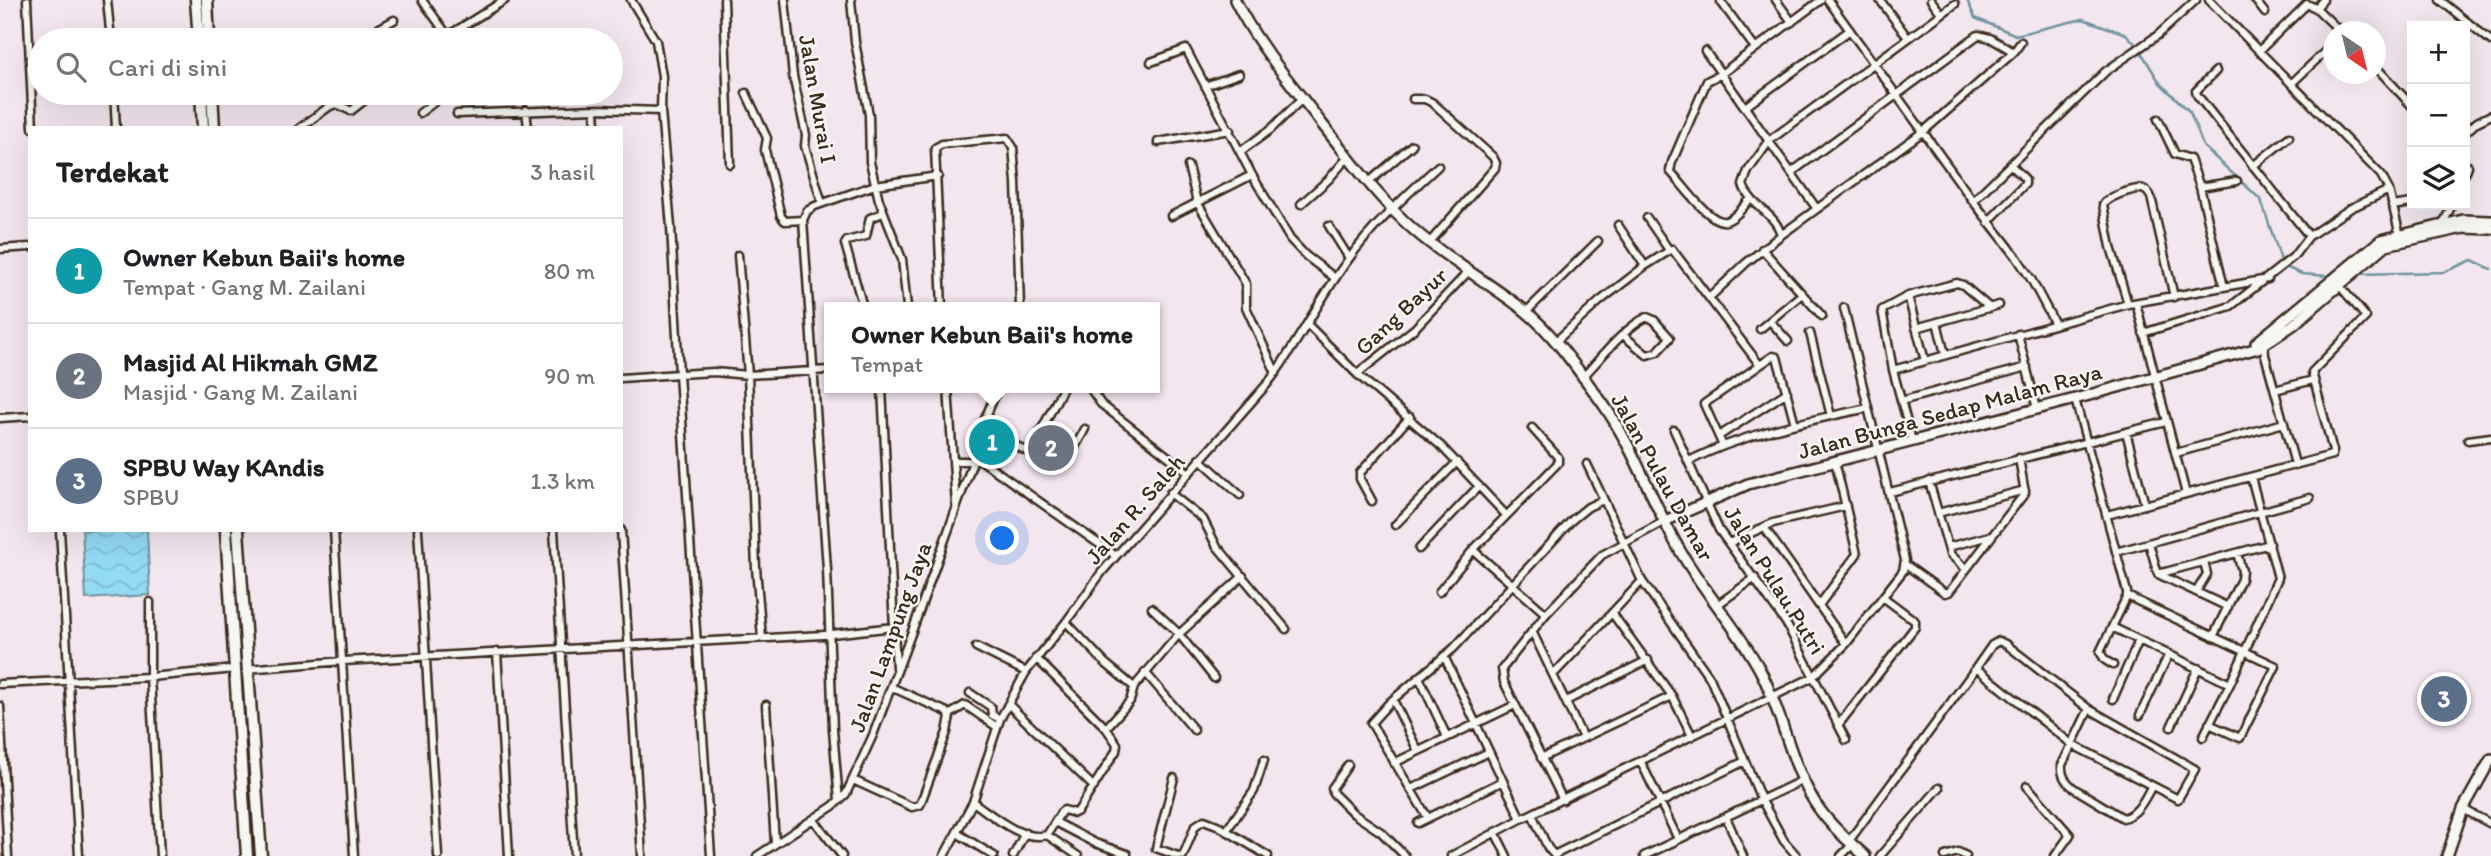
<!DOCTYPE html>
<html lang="id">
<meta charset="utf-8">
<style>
body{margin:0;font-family:Itim,sans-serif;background:#f2f2f2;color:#202124}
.controls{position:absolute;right:21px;top:21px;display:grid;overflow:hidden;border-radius:0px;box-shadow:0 7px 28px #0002}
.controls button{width:63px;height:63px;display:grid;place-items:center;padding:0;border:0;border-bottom:2px solid #e0e0e0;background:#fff;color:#202124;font:35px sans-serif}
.compass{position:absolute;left:2323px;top:21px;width:63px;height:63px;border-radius:50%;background:#fff;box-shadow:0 7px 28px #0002;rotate:145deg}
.you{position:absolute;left:1003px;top:539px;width:24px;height:24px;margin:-18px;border:5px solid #fff;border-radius:50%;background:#1a73e8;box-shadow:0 0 0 10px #1a73e833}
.badge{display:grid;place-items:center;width:46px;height:46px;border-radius:50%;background:#d1495b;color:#fff;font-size:23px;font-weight:700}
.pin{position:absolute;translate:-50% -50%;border:4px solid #fff;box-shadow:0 2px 7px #0006}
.popup{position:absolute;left:824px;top:302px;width:336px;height:91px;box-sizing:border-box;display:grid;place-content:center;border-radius:0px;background:#fff;filter:drop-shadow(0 2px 5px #0005);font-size:23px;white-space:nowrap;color:#757577}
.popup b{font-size:26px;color:#202124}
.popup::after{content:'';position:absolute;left:50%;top:100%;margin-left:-14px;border:14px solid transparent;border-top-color:#fff}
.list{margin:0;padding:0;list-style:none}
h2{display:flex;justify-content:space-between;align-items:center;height:91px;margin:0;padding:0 28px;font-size:30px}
h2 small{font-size:23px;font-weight:400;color:#757577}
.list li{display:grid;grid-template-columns:46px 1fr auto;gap:21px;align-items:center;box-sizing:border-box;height:105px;padding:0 28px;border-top:2px solid #e0e0e0}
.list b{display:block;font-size:26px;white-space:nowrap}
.list p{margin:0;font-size:23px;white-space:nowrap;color:#757577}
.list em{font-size:23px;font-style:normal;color:#757577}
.icon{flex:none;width:38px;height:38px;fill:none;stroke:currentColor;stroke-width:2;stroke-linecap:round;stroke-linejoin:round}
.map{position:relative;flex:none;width:2491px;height:856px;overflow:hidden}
.search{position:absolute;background:#fff;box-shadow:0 7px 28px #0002;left:28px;top:28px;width:595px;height:77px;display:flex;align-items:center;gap:18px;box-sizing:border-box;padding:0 24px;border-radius:38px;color:#757577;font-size:26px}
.panel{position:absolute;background:#fff;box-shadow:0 7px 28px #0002;left:28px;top:126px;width:595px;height:406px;border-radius:0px}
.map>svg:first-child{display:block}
</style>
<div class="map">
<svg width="2491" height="856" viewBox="0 0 2491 856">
<defs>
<pattern id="water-waves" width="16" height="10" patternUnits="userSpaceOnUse" patternTransform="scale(1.75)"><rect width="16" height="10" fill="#93daf4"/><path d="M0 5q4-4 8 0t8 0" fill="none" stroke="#80bbd1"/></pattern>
</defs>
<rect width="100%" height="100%" fill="#f3e6ef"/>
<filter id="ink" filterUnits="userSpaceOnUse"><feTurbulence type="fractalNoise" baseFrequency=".0143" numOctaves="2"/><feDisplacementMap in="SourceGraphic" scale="14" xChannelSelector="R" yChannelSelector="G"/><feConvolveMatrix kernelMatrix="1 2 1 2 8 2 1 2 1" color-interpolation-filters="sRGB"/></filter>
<g filter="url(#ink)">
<path fill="url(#water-waves)" stroke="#70949e" stroke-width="2" d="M82 530H147L150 595 86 599Z"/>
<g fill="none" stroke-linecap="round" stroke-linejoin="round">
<path stroke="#70949e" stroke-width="2.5" d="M1967 0 1975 18 2016 35 2083 19 2126 34 2138 47 2160 83 2190 112 2203 146 2261 200 2283 266 2302 274 2329 276
M2359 274 2444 272 2472 260 2491 269"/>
<defs>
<path id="street" d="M27 0 33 128
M107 0 111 40
M422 0 451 40
M631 0 656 41 662 76 661 111 671 227 679 374 714 372 748 375 756 568 762 638
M724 0 730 164
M785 0 793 76 806 135 805 146 822 203
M851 0 855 42 869 115 870 162 879 200 902 259 907 307
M1776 0 1792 22
M1828 0 1973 201 2016 256 2031 279 2055 324
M1880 0 1908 38
M1931 0 1941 13
M2209 0 2381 175 2389 190 2400 236
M2255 0 2265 13
M2440 0 2491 41
M1721 2 1755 48
M2316 8 2323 0
M358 40 394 20
M441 40 505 0
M1705 51 1817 209
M2259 51 2307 4 2316 8 2341 32
M1151 62 1186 49 1252 175 1290 239 1306 256 1335 278
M2376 67 2412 106
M2216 71 2196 91 2197 95 2309 236
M2292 83 2334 43
M1205 86 1239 74
M114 93 116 128
M333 93 337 104
M746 93 767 138 765 150 781 216 785 221 803 220
M1413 99H1425L1433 103 1493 157 1496 163 1495 168 1429 243
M1745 107 1850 30
M526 110 528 128
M420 113 446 93
M457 114 595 109
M2158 119 2175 154 2190 159 2200 187 2224 287
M300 128 330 106 337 104 351 111 374 93
M596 128 595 109 661 111
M2465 133 2477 122 2491 115
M1158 142 1230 130
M1241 151 1270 130 1303 98
M1188 166 1197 202 1246 284V307L1276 373
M2253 166 2289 137
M1792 172 1978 35 1990 38 2014 52
M2465 174 2468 166
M1369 182 1412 145
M2200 187 2237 181
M1751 198C1744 206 1736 218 1726 221 1710 225 1682 183 1670 171L1672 162 1707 81 1721 74 1821 0
M1973 201 2106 71 2158 35 2196 0
M1301 204 1328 180 1348 157
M2392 206 2412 203
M1171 216 1252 175
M1647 218 1669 250
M1988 222 2025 184V179L2010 164
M2443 224 2452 205
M1618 225 1645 266
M1329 226 1349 258
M1781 235 1924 131 2014 52 2021 42
M0 249 30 247
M1762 249 1822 316
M738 255 748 375 829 370
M1908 296 1925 361
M1710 297 1746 263 1781 235C1776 213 1750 206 1743 185L1748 171 1770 140 1955 4
M2136 303 2186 494
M2128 304 2111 247 2103 205C2107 197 2133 188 2142 189 2148 190 2148 193 2151 197L2174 297
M863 307 845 244 847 241 866 236 870 218 883 213
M942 307 935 148 942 144 1007 138 1013 147 1016 182 1020 307
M1526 312 1598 241
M1770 321 1788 341
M1937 322 1945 354
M1307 324 1357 374 1442 447 1506 515
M1916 328 1999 305
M1760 329 1802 294
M1810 333 1831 416
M2143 333 2231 306 2293 257 2309 236 2351 208 2389 190
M2018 334 2037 409
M2264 341 2265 355 2295 464
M1555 342 1600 301 1645 266 1672 249 1759 364
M1893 370 2128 304 2268 279
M1357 374 1415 328 1468 272
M621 378 679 374 711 856
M1582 378C1600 359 1625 327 1647 317L1654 320 1670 338 1657 352 1647 355 1623 335
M882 388 896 668
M948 388 956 505
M1090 388 1101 404 1188 472
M2275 390 2313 380
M2075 399 2127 592V596L2100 652 2105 660 2113 665
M1901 401 2027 367
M0 418 30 416
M982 426C1000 436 1048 470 1067 456 1075 449 1080 438 1085 429
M1674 430 1719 530 1786 623 1846 740
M2126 432 2145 505
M1719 436 1787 392
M2468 440 2491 437
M1912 441 1893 370 1882 310 1908 296 1957 283 1963 285 1990 308
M1723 446 1704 404 1773 356 1777 357 1795 424
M1030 452 1063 388
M2176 453 2284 423
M975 456 1116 556
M1200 459 1240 495
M953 461H973
M1689 461C1745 433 1807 421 1868 408
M1587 464 1642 581 1710 678 1761 799 1784 841 1797 856
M1929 481 1950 554 1966 569
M1890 492 2166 422
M1170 493 1203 519 1216 545 1286 629
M1372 501 1360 479V473L1410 417
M1938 513 2025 490
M2107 515 2332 455 2333 451 2312 372 2366 317 2339 285
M1395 525 1457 462
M1764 527 1846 644
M60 530 79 856
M334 530 354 856
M418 530 438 856
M554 530 574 856
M621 530 642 856
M1729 543 1773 523 1846 506
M2149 543 2158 574 2228 607
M1948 547 1990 536
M1419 549 1479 486
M1473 550 1546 614
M2116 552 2310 498
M1906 565 1945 593 1949 592 2025 493 2019 458
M2158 574 2270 544
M1439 592 1473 550 1558 463V457L1532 428
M2196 592 2207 574 2204 562
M2127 596 2276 666 2240 738 2209 724
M150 602V677L160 856
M1820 604 1857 554 1835 461
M1717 605 1755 578
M1152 608 1179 634 1214 678
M1612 613 1672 696 1692 736
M1066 622 1105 663 1134 687 1179 634 1243 576
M2112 627 2230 684
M1532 631 1583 738
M2213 637 2241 579 2242 571 2237 553
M1999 641 2007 645 2089 709 2195 769 2178 799 2073 745 1976 668 1992 645Z
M976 647 1026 672
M497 652 509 856
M1444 656 1521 819
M1036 658 1106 728
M246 669 343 661 823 635 894 627
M1145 672 1194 730
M1553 675 1642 581
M1419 677 1447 737
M0 684 150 677 235 669
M970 693 991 707 992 715 1000 719
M2113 699 2139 640
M1393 700 1418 751
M1566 701 1648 660
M1008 704 1094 787
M766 705 775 843
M0 706 8 856
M2089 709 2062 765C2061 776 2066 782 2075 789L2123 818C2139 814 2144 799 2152 786
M949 715 965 705 997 727
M2140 715 2169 654
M1839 724 1915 627V621L1883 597
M2171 727 2198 668
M2203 737 2230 684 2278 578 2251 477
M1541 758 1672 696
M1641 762 1678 839
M1394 763 1515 705
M1348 765 1332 788 1333 793 1354 814 1381 832 1405 856
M1174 778 1156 848 1178 856
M853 780 912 807 920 805 947 732 950 716 947 712 891 687
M2027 786 2070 835 2055 856
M1411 789 1489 752
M1563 800 1504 682 1502 669 1546 614 1602 555 1665 521
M839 801 833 730 827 569 803 220 807 211 815 206 875 185 938 176
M973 802C992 815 1022 842 1047 835L1061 812 1064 810 1074 813 1078 811 1116 751 1117 744 1106 728 1130 701 1134 687
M2463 809 2491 824
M1532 814 1548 848 1555 856
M1726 817 1743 856
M1428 818 1371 723 1390 702 1454 648 1572 520 1588 507 1603 500
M814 820 842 856
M1055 822 1095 843 1127 854
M1418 823 1503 781
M1226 831 1254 791 1264 760
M1495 832 1507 856
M957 833 994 856
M1047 835 1078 856
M1849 841 1976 668
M1554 855 1745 761
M757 856 833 806 846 794 873 735 914 626 975 456 982 426 998 388
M944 856 973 802 1000 719 1026 672 1066 622 1102 572 1268 383C1298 344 1319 299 1348 260 1373 225 1407 195 1438 166
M1013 856 1025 833
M1183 856 1195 826 1204 820 1217 825 1268 856
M1451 856 1521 819 1813 677 1846 644 1903 571 1905 560 1844 308
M1644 856 1803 780
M1841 856 1852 845
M1880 856 1939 788
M1945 856 1958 852 1966 856"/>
<path id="secondary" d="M1235 0C1257 45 1292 84 1322 124 1351 160 1379 200 1414 230 1448 260 1488 282 1524 310 1554 334 1578 370 1601 401 1634 447 1651 500 1679 549 1703 591 1737 627 1760 670 1781 710 1789 757 1811 796 1824 820 1845 838 1865 856
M2256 343 2381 240 2463 220 2491 221
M1665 521 1748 484 2075 399 2258 348 2293 325 2386 245 2463 228 2491 229
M2447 856 2463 809 2491 759"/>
<path id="primary" d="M196 0 199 40
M207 0 209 40
M201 93 203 128
M212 93 214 128
M226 530 247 856
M238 530 261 856"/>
</defs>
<use href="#street" stroke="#3b2a1e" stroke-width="11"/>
<use href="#secondary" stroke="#3b2a1e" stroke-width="14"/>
<use href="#primary" stroke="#3b2a1e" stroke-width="15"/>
<use href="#street" stroke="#f6f6f2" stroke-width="6"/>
<use href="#secondary" stroke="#f6f6f2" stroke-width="9"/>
<use href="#primary" stroke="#f6f6f2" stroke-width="10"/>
</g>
</g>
<g text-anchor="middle" stroke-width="5" stroke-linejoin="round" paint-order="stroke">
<g font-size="23" fill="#3b2a1e" stroke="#f6f6f2">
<text transform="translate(818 99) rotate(80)" y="8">Jalan Murai I</text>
<text transform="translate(1401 311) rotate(-43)" y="8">Gang Bayur</text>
<text transform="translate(1950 411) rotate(-15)" y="8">Jalan Bunga Sedap Malam Raya</text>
<text transform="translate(1663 477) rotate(61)" y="8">Jalan Pulau Damar</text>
<text transform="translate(1135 509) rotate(-49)" y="8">Jalan R. Saleh</text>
<text transform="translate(1775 580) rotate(58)" y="8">Jalan Pulau Putri</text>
<text transform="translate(890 637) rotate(-70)" y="8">Jalan Lampung Jaya</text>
</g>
</g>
</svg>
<div class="controls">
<button>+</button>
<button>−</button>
<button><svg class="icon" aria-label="layers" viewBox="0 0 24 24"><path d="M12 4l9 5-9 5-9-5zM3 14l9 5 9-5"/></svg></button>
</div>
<svg class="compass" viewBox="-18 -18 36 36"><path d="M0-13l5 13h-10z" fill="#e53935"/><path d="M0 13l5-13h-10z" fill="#757577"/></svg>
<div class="you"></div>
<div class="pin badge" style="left:992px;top:442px;background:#0f9aa8">1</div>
<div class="popup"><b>Owner Kebun Baii's home</b>Tempat</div>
<div class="pin badge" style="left:1051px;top:448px;background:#6b7280">2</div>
<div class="pin badge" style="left:2444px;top:699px;background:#5c6f8a">3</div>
<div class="search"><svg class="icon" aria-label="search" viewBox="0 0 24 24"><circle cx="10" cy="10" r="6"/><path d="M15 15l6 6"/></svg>Cari di sini</div>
<section class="panel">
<h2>Terdekat<small>3 hasil</small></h2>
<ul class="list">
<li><span class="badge" style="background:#0f9aa8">1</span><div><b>Owner Kebun Baii's home</b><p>Tempat · Gang M. Zailani</p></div><em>80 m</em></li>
<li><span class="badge" style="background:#6b7280">2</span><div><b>Masjid Al Hikmah GMZ</b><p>Masjid · Gang M. Zailani</p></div><em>90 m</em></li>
<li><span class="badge" style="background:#5c6f8a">3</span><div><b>SPBU Way KAndis</b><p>SPBU</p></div><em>1.3 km</em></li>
</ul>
</section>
</div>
